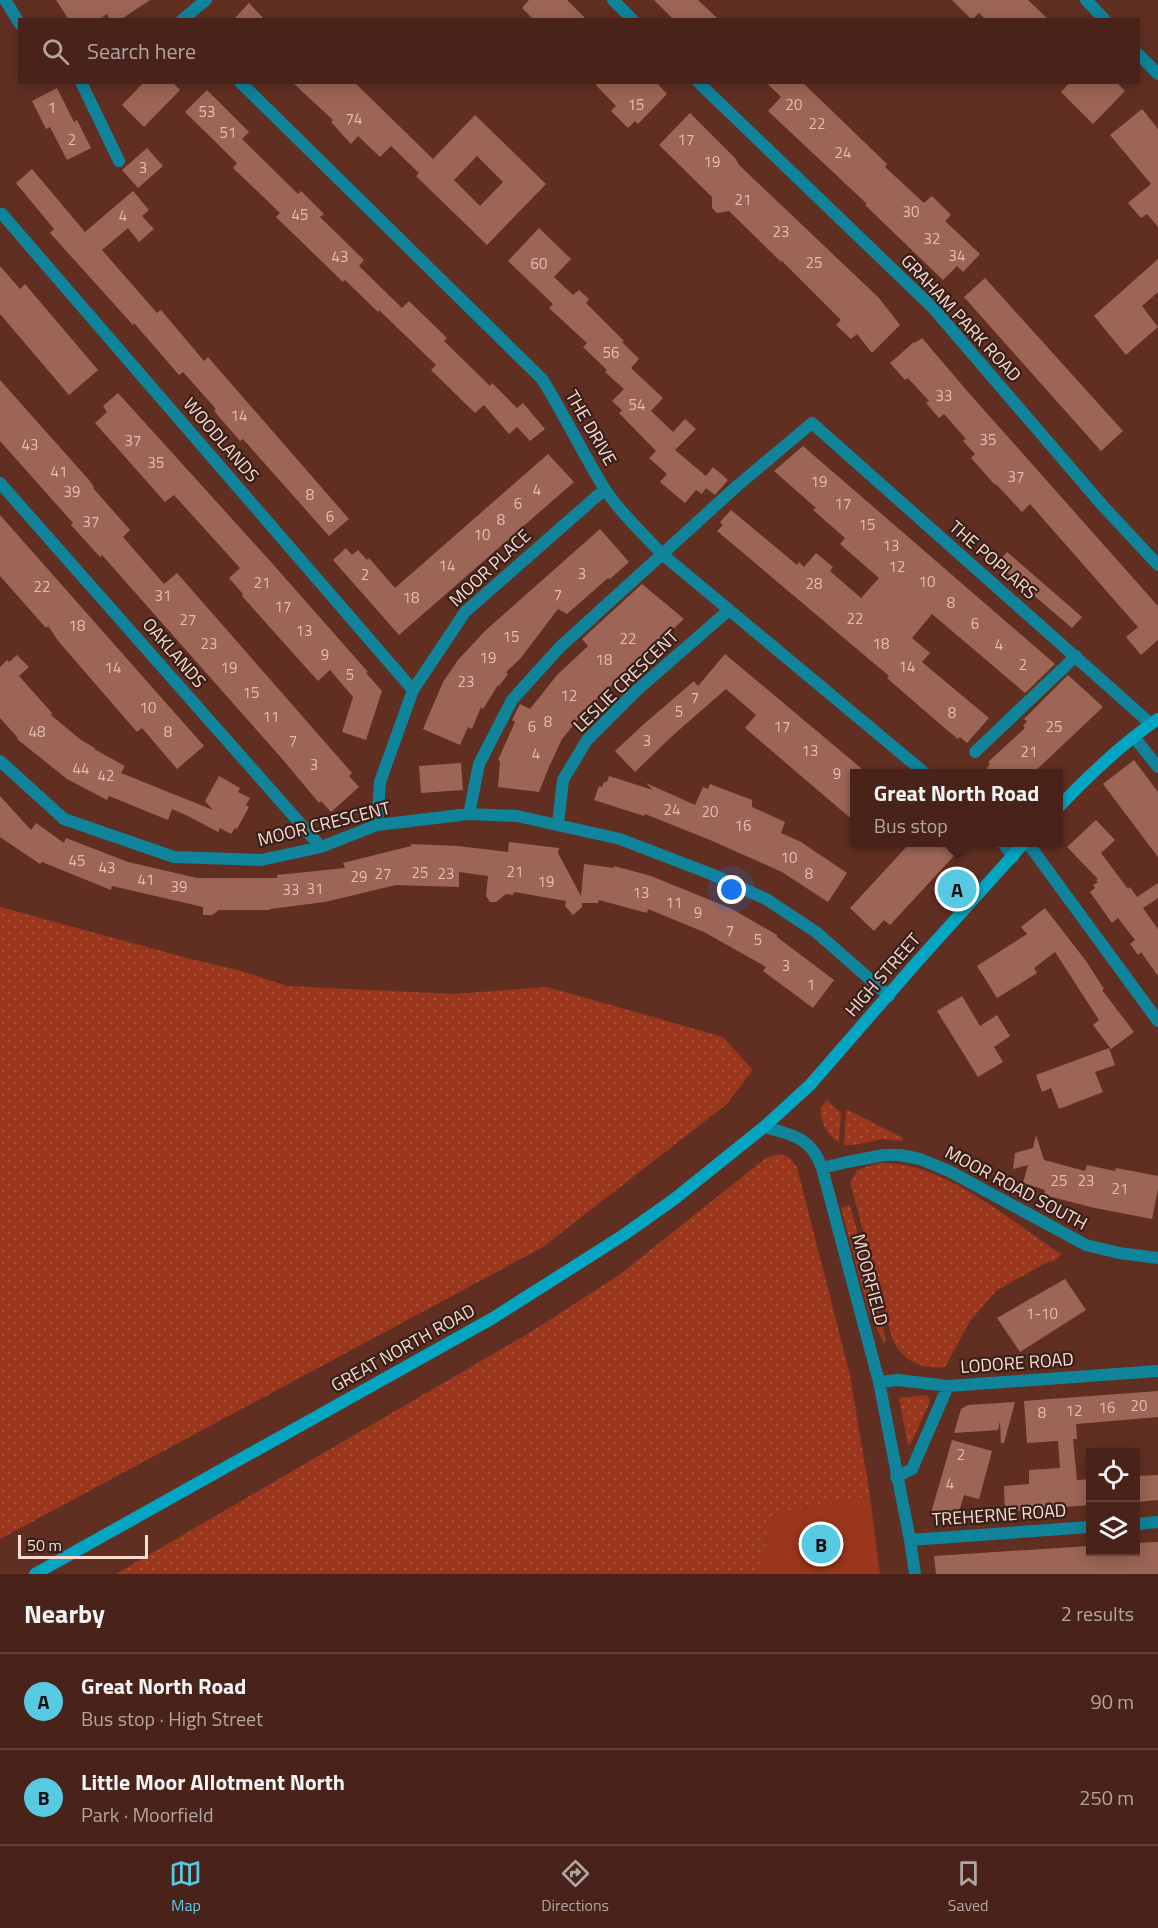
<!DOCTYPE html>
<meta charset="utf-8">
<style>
body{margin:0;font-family:"Titillium Web",sans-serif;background:#532f27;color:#f1f3f6}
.controls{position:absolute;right:18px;bottom:18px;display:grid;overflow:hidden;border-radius:0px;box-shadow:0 3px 15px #0003}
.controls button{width:54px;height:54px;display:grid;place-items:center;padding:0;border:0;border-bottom:2px solid #614039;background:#49231a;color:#f1f3f6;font:30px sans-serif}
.scale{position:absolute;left:18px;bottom:15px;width:130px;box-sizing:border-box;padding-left:6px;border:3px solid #fbdbd2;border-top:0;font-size:16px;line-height:21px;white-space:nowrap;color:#fbdbd2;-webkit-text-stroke:4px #372019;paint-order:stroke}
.you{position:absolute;left:732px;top:890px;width:21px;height:21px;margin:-15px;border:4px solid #fff;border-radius:50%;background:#1a73e8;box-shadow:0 0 0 9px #1a73e833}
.badge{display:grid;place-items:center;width:39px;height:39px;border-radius:50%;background:#58c9e3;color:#111;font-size:20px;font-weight:700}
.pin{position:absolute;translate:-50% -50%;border:3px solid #fff;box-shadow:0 2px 6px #0006}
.popup{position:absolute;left:850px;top:769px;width:213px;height:78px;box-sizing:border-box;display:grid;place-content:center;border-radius:0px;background:#49231a;filter:drop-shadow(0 2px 4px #0005);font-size:20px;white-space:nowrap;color:#b1a4a2}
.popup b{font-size:22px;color:#f1f3f6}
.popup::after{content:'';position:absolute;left:50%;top:100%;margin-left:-12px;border:12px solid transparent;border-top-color:#49231a}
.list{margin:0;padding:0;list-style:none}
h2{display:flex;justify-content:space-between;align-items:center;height:78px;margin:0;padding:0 24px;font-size:26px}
h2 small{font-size:20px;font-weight:400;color:#b1a4a2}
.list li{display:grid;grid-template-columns:39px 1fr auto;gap:18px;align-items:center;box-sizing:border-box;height:96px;padding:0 24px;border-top:2px solid #614039}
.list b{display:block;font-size:22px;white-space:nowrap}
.list p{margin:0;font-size:20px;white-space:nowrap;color:#b1a4a2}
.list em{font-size:20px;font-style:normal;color:#b1a4a2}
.icon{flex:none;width:33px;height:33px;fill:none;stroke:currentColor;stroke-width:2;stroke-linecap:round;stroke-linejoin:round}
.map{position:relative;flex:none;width:1158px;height:1574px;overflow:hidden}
.search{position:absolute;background:#49231a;box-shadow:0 3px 15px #0003;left:18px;right:18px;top:18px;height:66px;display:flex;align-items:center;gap:15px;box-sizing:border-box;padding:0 21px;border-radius:0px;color:#b1a4a2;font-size:22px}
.sheet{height:270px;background:#49231a}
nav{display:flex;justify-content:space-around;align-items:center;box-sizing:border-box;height:84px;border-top:2px solid #614039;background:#49231a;font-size:16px;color:#b1a4a2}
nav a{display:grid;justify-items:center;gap:3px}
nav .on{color:#58c9e3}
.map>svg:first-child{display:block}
</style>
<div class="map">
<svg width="1158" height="1574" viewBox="0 0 1158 1574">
<defs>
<pattern id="grass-dots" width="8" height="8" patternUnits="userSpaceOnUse" patternTransform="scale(1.5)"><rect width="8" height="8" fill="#99361b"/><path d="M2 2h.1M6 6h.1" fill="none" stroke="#a8523b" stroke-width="1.8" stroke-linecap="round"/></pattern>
</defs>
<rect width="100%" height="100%" fill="#612f22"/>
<path fill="url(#grass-dots)" d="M0 907 191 959 238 970 287 986 454 994 547 987 723 1037 753 1070 727 1104 543 1247 0 1539Z
M827 1100 841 1113 839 1143C827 1135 819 1121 821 1107Z
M846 1109 903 1138 902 1141 883 1139 855 1145H844Z
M779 1154 789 1157 797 1167 850 1375 870 1496 772 1515 760 1574H116L534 1330 619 1275 766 1158Z
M878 1163C943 1160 1009 1220 1061 1254L1056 1260 1048 1262 997 1290 970 1321 945 1367C921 1370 901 1360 892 1338L850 1182 857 1170Z
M850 1205 886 1339 884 1343 869 1313 841 1208Z
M926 1395 929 1398 930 1402 911 1443 908 1445 899 1398Z"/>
<path fill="#99361b" d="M870 1496 880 1574H760L772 1515Z"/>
<path fill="#9d6556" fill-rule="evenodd" d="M56 0H150L120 20H110L107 14 98 20H69Z
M529 0H567L587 20H534L522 8Z
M654 0H698L719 20H674Z
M952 0H1028L1049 20H986L979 13 972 20Z
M249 3 265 20H233Z
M144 82H172L180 90 144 127 122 105Z
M292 82H354L433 159 475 115 546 184 487 245 416 176 419 173 391 146 380 157 358 136 351 144 331 122 333 120ZM477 156 503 182 480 206 454 180Z
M593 82H656L667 94 638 124 635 121 628 128 611 111 616 106Z
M766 82H802L887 164 885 167 924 203 932 196 951 215 945 221 980 254 963 272 957 266 943 280 865 205 867 204 768 111 781 97Z
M1070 82H1116L1125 91 1093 124 1061 92Z
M57 88 74 122 77 120 91 148 67 160 50 127 46 129 32 101Z
M207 90 249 132 242 139 298 194 301 191 324 214 320 217 364 260 359 266 402 308 409 301 447 338 444 341 490 386 492 383 517 408 523 403 545 429 530 441 517 427 509 434 484 405 475 413 431 370 436 365 379 310 378 312 345 280 343 282 276 217 280 213 233 168 237 163 185 112Z
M1142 109 1158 129V227L1147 214 1141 218 1128 203 1151 184 1110 135Z
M690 113 735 158 739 165 879 298 900 325 872 353 857 334 851 339 836 325 841 320 782 261 781 262 729 211 717 213 712 208V197L659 145Z
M147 148 163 166 138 188 122 170Z
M32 169 85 232 133 191 149 210 142 216 154 229 139 242 128 228 102 250 157 313 161 310 204 361 208 357 349 519 329 536 243 439 240 441 214 411 216 409 183 372 179 375 134 323 133 325 50 233 54 229 16 183Z
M539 228 571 259 554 277 573 295 579 290 589 299 586 303 624 341 622 342 639 359 631 368 663 398 651 411 673 432 685 419 696 429 675 450 706 476 713 467 728 480 715 495 706 488 702 494 696 490 685 503 660 482 667 474 649 458 656 451 619 413 622 410 612 401 624 389 605 372 607 370 583 347 587 343 549 308 553 304 508 261Z
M1158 259V292L1142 306 1158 327 1126 355 1094 316Z
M0 266 20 289 25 284 98 370 69 395 0 314Z
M985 278 1123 431 1101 451 964 297Z
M922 338 968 392 1158 606V640L1141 655 1126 637 1138 627 1030 504 1022 512 996 484 995 485 971 458 975 454 963 441 966 439 944 414 939 418 926 403 929 401 908 378 905 380 890 363 914 342 915 343Z
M0 380 89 480 94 487 93 488 130 530 123 537 164 584 177 573 352 773 349 776 359 787 331 812 321 801 319 803 284 761 102 555 100 557 71 525 73 523 0 441Z
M118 393 271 562 368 672 366 673 382 691 366 740 342 732 353 697 330 670 318 681 242 596 243 594 229 578 240 568 174 495 165 502 95 423 107 412 103 406Z
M803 446 1055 664 1025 693 932 614 912 638 930 653 922 662 989 718 967 743 960 737 958 739 941 725 887 678 889 676 717 531 723 525 720 522 731 510 797 565 799 562 804 567 816 553 833 567 830 571 861 598 879 578 840 544 845 538 813 510 816 508 774 471Z
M548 454 574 482 399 635 333 560 346 548 352 555 358 550 367 560 369 558 395 588Z
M0 515 204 746 177 769 142 728 137 732 59 642 48 626 46 628 0 576Z
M600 529 629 562 610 579 608 578 567 614 558 609 520 659 506 672 508 674 499 686 498 685 483 709 481 707 472 729 468 727 460 745 423 729 443 682 458 660 485 631Z
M1007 552 1082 617 1072 628 997 564Z
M642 584 684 619 591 704 562 739 549 767 539 792 498 787 500 761 498 760 515 722 512 720 520 704 530 709 557 675 588 646 582 639Z
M725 654 868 774H855V822L745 728 756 715 726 689 671 737 635 772 615 751 644 724 694 681 698 686Z
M17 655 29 667 19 676 52 713 51 715 81 740 95 748 94 749 125 766 121 773 213 810 205 801 219 776 240 788 238 792 250 798 246 805 249 807 237 829 235 828 231 834 220 828 218 832 188 816 172 809 168 820 109 796 107 800 67 779 17 739 18 738 0 718V667L7 660 9 662Z
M1068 675 1103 707 1032 774H982L990 764 988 762 1025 728 1023 726 1027 721 1024 719Z
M1134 760 1158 792V857L1103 784Z
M461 763 463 790 421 793 419 766Z
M609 776 653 790 646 783 695 805 703 787 708 789 710 784 752 800V807L785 822 781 833 801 842 847 873 828 902 782 872 710 840 645 814 644 816 594 800 599 786 602 787 604 782H607Z
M0 796 31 830 36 823 64 843 66 838 128 862 197 878H277V875L345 868 343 863 411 846V844L458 846 508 852 509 842 559 848 558 853 581 896 584 864 614 868V866L651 876 732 909 777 935V937L834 980 813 1008 763 971 766 967 704 932 648 909 647 913 599 900 598 903H582V907L573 915 565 906 566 901 514 892 513 895 506 894 496 902H490L486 896 488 876 459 872V887L396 885 325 902 270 909V910H219L212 915H203V907L112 886 111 890 42 862 40 864 0 837Z
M1096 820 1115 840 1101 853 1128 889 1130 887 1137 897 1158 883V898L1143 908 1158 929V976L1141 952 1138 955 1130 944 1135 940 1118 918 1112 923 1090 892 1095 888 1093 885 1098 882 1096 880 1098 879 1067 847Z
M910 843H966L890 925 884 920 874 931 850 908Z
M1045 908 1086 961 1104 989 1102 990 1134 1032 1111 1049 1093 1025 1099 1020 1055 952 1034 968 1037 973 997 998 977 966 1027 934 1021 927Z
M962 996 980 1026 997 1015 1010 1036 994 1047 1003 1062 978 1077 937 1011Z
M1109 1048 1115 1065 1095 1072 1103 1092 1059 1109 1051 1088 1042 1092 1036 1075Z
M1036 1135 1044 1160 1085 1171 1087 1165 1115 1171 1116 1168 1158 1176V1189L1152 1219 1095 1208 1044 1195 1045 1190 1023 1183 1028 1165 1013 1169 1015 1153 1033 1148Z
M1065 1279 1086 1310 1020 1352 997 1318Z
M1158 1391V1417L1076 1424 1077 1439H1073L1077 1480 1090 1479V1505L1005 1512 1004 1486 1029 1484V1470L1060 1468 1058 1441 1027 1443 1024 1401Z
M1015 1402 1004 1443H1001L1000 1421 998 1430 954 1433 961 1409 968 1405Z
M952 1440 992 1451 979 1499 964 1495 958 1515 948 1518 931 1513Z
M1158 1475V1500L1136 1502V1476Z
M1158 1542V1574H936L934 1556 1090 1546V1551H1136V1543Z"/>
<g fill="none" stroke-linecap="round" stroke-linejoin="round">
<path stroke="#0f849b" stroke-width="12" d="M5 0 20 24
M613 0 633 20
M1086 0 1105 20
M182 20 206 0
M1138 54 1158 74
M81 82 119 161
M240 82 542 379C564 414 582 452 604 488 620 512 642 533 662 554L926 774
M698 82 934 309 1103 506 1158 565
M0 215 2 214 413 690
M0 483 321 847
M1134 737 1158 767
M975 752 1076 656
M0 761 64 819 174 857 261 860 321 847 377 825 469 814 517 816 620 839 711 874 766 899 816 932 889 996
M469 814 479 764 512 700 560 647 737 486 812 423 1151 724
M558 824 563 780 587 740 636 691 729 610
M377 825 380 782 413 690 465 612 605 489
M1002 842 1013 857
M1027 842 1158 1021
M764 1127C793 1135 811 1137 822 1168L879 1382 910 1540 915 1574
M822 1168 847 1162 884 1155H900L920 1159 949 1171 1086 1245 1119 1253 1158 1258
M879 1382 898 1380 948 1386 1158 1371
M896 1477 912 1469 948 1386
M1136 1524 1158 1522
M910 1540 1090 1527"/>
<path stroke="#03a6c2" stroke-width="12" d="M1059 807C1089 775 1122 744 1158 719
M35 1574 493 1318 622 1236 673 1200 764 1127 810 1085 917 962 1025 842"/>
</g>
<g text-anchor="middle" stroke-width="4.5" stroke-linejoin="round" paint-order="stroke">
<g font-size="15" fill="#e4beb3">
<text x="636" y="110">15</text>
<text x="794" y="110">20</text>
<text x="52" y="113">1</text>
<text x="207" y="117">53</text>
<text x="354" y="124">74</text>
<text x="817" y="129">22</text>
<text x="228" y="138">51</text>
<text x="72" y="145">2</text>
<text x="686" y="145">17</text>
<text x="843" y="158">24</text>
<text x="712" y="167">19</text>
<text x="143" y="173">3</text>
<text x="743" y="205">21</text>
<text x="911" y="217">30</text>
<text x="300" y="220">45</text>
<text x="123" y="221">4</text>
<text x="781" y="237">23</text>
<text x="932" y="244">32</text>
<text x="957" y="261">34</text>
<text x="340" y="262">43</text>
<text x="814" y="268">25</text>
<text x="539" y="269">60</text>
<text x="611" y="358">56</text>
<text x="944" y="401">33</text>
<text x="637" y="410">54</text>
<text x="239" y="421">14</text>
<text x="988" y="445">35</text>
<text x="133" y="446">37</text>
<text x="30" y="450">43</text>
<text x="156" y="468">35</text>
<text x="59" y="477">41</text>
<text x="1016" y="482">37</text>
<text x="819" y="487">19</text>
<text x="537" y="495">4</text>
<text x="72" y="497">39</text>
<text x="310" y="500">8</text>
<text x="518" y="509">6</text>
<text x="843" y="509">17</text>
<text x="330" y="522">6</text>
<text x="501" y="525">8</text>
<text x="91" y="527">37</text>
<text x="867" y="530">15</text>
<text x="482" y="540">10</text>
<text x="891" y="551">13</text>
<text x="447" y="571">14</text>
<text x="897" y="572">12</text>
<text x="582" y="579">3</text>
<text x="365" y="580">2</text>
<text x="927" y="587">10</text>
<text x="262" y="588">21</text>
<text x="814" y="589">28</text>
<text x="42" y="592">22</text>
<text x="558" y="600">7</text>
<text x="163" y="601">31</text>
<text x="411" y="603">18</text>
<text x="951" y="608">8</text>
<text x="283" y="612">17</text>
<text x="855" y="624">22</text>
<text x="188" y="625">27</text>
<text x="975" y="629">6</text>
<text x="77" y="631">18</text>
<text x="304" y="636">13</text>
<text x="511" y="642">15</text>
<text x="628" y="644">22</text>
<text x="209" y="649">23</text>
<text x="881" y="649">18</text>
<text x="999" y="650">4</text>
<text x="325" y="660">9</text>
<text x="488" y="663">19</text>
<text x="604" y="665">18</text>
<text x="1023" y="670">2</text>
<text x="907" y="672">14</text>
<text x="113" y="673">14</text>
<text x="229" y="673">19</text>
<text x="350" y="680">5</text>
<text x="466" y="687">23</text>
<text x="251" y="698">15</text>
<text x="569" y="701">12</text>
<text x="695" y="703">7</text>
<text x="148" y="713">10</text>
<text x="679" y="717">5</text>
<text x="952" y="718">8</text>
<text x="271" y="722">11</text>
<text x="548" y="727">8</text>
<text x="532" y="732">6</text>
<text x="782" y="732">17</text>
<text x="1054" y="732">25</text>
<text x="37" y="737">48</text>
<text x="168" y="737">8</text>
<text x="293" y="746">7</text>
<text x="647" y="746">3</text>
<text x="810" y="756">13</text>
<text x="1029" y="757">21</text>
<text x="536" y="759">4</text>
<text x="314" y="770">3</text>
<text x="81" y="774">44</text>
<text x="837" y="779">9</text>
<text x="106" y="781">42</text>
<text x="672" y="815">24</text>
<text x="710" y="817">20</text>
<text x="743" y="831">16</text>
<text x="789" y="863">10</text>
<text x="77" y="866">45</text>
<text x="107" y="873">43</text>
<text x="515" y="877">21</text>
<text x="420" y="878">25</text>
<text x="383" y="879">27</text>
<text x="446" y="879">23</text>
<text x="809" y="879">8</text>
<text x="359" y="882">29</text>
<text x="146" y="885">41</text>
<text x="546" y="887">19</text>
<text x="179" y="892">39</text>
<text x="315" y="894">31</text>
<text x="291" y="895">33</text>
<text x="641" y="898">13</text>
<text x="674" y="908">11</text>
<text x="698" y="918">9</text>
<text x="730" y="936">7</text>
<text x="758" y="945">5</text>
<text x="786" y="971">3</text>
<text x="811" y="990">1</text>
<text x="1059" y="1186">25</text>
<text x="1086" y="1186">23</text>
<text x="1120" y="1194">21</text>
<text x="1042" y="1319">1-10</text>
<text x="1139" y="1411">20</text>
<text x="1107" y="1413">16</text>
<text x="1074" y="1416">12</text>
<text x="1042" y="1418">8</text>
<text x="961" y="1460">2</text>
<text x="950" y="1489">4</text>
</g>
<g font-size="18" fill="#fbdbd2" stroke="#372019">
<text transform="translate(961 318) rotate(47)" y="6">GRAHAM PARK ROAD</text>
<text transform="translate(591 428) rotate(60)" y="6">THE DRIVE</text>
<text transform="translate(221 440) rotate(49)" y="6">WOODLANDS</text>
<text transform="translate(993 560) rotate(41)" y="6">THE POPLARS</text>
<text transform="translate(490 568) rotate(-43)" y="6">MOOR PLACE</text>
<text transform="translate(174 653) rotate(49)" y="6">OAKLANDS</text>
<text transform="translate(626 681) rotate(-44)" y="6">LESLIE CRESCENT</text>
<text transform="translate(324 824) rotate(-14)" y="6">MOOR CRESCENT</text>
<text transform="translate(883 975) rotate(-49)" y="6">HIGH STREET</text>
<text transform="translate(1016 1188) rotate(28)" y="6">MOOR ROAD SOUTH</text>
<text transform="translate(870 1280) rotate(75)" y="6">MOORFIELD</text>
<text transform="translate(403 1348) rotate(-29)" y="6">GREAT NORTH ROAD</text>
<text transform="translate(1017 1363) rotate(-4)" y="6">LODORE ROAD</text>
<text transform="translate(999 1515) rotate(-4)" y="6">TREHERNE ROAD</text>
</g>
</g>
</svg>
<div class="controls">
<button><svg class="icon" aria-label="locate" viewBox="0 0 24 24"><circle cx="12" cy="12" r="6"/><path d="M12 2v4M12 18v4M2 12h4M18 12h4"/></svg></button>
<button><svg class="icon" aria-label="layers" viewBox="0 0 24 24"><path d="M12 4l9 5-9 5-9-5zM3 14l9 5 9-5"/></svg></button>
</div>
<div class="scale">50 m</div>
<div class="you"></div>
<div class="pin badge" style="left:957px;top:889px">A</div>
<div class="popup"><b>Great North Road</b>Bus stop</div>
<div class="pin badge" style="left:821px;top:1544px">B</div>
<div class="search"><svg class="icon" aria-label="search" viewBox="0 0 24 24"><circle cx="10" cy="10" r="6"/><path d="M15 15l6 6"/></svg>Search here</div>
</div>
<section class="sheet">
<h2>Nearby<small>2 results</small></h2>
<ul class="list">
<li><span class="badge">A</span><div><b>Great North Road</b><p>Bus stop · High Street</p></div><em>90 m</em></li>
<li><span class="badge">B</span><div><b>Little Moor Allotment North</b><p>Park · Moorfield</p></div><em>250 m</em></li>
</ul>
</section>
<nav>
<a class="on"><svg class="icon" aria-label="map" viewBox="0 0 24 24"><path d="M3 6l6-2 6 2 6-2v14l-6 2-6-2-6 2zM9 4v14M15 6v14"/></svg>Map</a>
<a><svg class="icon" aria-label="directions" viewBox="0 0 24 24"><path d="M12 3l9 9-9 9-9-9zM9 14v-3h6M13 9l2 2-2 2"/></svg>Directions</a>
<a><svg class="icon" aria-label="saved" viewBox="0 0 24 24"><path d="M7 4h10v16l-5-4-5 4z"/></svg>Saved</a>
</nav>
